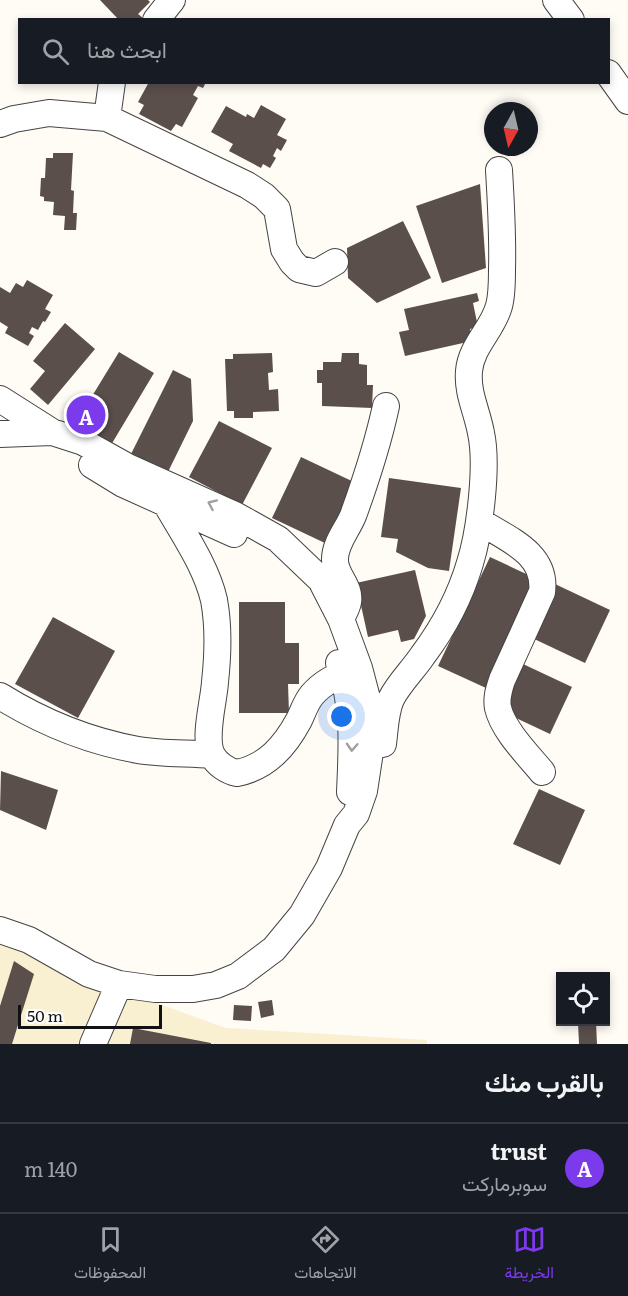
<!DOCTYPE html>
<html lang="ar">
<meta charset="utf-8">
<style>
body{margin:0;font-family:Literata,Vazirmatn,serif;background:#20242c;color:#f1f3f6;direction:rtl}
.controls{position:absolute;right:18px;bottom:18px;display:grid;overflow:hidden;border-radius:0px;box-shadow:0 3px 9px #0003}
.controls button{width:54px;height:54px;display:grid;place-items:center;padding:0;border:0;border-bottom:2px solid #363941;background:#171b24;color:#f1f3f6;font:30px sans-serif}
.compass{position:absolute;left:484px;top:102px;width:54px;height:54px;border-radius:50%;background:#171b24;box-shadow:0 3px 9px #0003;rotate:188deg}
.scale{position:absolute;left:18px;bottom:15px;width:144px;box-sizing:border-box;padding-left:6px;border:3px solid #111;border-top:0;font-size:16px;line-height:21px;white-space:nowrap;color:#111;-webkit-text-stroke:4px #fff;paint-order:stroke}
.you{position:absolute;left:342px;top:717px;width:21px;height:21px;margin:-15px;border:4px solid #fff;border-radius:50%;background:#1a73e8;box-shadow:0 0 0 9px #1a73e833}
.badge{display:grid;place-items:center;width:39px;height:39px;border-radius:50%;background:#7c3aed;color:#fff;font-size:20px;font-weight:700}
.pin{position:absolute;translate:-50% -50%;border:3px solid #fff;box-shadow:0 2px 6px #0006}
.list{margin:0;padding:0;list-style:none}
h2{display:flex;justify-content:space-between;align-items:center;height:78px;margin:0;padding:0 24px;font-size:26px}
h2 small{font-size:20px;font-weight:400;color:#9ea1a6}
.list li{display:grid;grid-template-columns:39px 1fr auto;gap:18px;align-items:center;box-sizing:border-box;height:90px;padding:0 24px;border-top:2px solid #363941}
.list b{display:block;font-size:22px;white-space:nowrap}
.list p{margin:0;font-size:20px;white-space:nowrap;color:#9ea1a6}
.list em{font-size:20px;font-style:normal;color:#9ea1a6}
.icon{flex:none;width:33px;height:33px;fill:none;stroke:currentColor;stroke-width:2;stroke-linecap:round;stroke-linejoin:round}
.map{position:relative;flex:none;width:628px;height:1044px;overflow:hidden;direction:ltr}
.search{position:absolute;background:#171b24;box-shadow:0 3px 9px #0003;left:18px;right:18px;top:18px;height:66px;display:flex;align-items:center;gap:15px;box-sizing:border-box;padding:0 21px;border-radius:0px;color:#9ea1a6;font-size:22px}
.sheet{height:168px;background:#171b24}
nav{display:flex;justify-content:space-around;align-items:center;box-sizing:border-box;height:84px;border-top:2px solid #363941;background:#171b24;font-size:16px;color:#9ea1a6}
nav a{display:grid;justify-items:center;gap:3px}
nav .on{color:#7c3aed}
.map>svg:first-child{display:block}
</style>
<div class="map">
<svg width="628" height="1044" viewBox="0 0 628 1044">
<rect width="100%" height="100%" fill="#fffbf5"/>
<path fill="#f9efd1" d="M0 933 59 967 225 1028 427 1040V1044H0Z"/>
<path fill="#5b4f4c" d="M100 0H148L150 2 138 14 143 18 141 20H119Z
M149 82H206L203 88 198 86 193 95 198 98 182 127 176 124 171 131 139 114 144 105 138 102Z
M261 105 286 119 277 135 287 140 281 151 277 148 273 156 276 158 270 168 263 164 261 168 229 151 233 144 211 132 226 106 246 117 247 114 254 118Z
M53 153H73L71 190 74 191 73 213H77L76 230H64L65 216 53 215 54 202 44 201V197L40 196 41 178H45L46 158H53Z
M480 184 486 268 442 283 416 206Z
M403 221 431 278 377 303 348 278 347 248Z
M27 280 53 295 45 309 51 312 45 322 43 321 38 330 32 327 29 333 34 336 28 346 5 333 8 327 0 322V287L10 293 16 283 23 287Z
M477 293 479 301 473 303 478 327 470 329 472 341 405 356 399 332 409 330 404 309Z
M65 323 95 349 48 405 30 389 45 371 33 361Z
M119 352 154 373 111 445 75 424Z
M272 353 273 372 268 373 269 390 278 389 279 411 253 412V418H234V411H227L225 359H233V354Z
M342 353H359V364L367 365V385H373L372 408 322 406V383H317V370H323V362H341Z
M173 370 191 379 193 421 165 478 128 460Z
M219 421 272 448 242 505 189 477Z
M301 457 356 483 327 544 272 518Z
M389 478 461 488 449 571 428 568 396 552 398 539 381 537Z
M490 557 537 579 486 688 438 666Z
M415 570 426 616 414 639 401 642 398 630 368 637 356 583Z
M555 584 610 610 585 663 530 637Z
M239 602H285V643H299V684H288L289 713H239Z
M53 617 115 651 78 718 15 684Z
M523 664 572 687 550 734 501 711Z
M1 771 58 790 46 830 0 810Z
M539 789 585 810 560 865 513 844Z
M14 961 34 974 12 1044H0V1006Z
M272 1000 274 1015 261 1018 258 1002Z
M234 1005 252 1006 251 1021 233 1020Z
M578 1022H596L597 1044H579Z
M133 1028 211 1043V1044H130Z"/>
<g fill="none" stroke-linecap="round" stroke-linejoin="round">
<defs>
<path id="minor" d="M556 0 571 20
M156 20 172 0
M608 73 628 101
M107 118 112 82
M0 124 14 119 49 113 107 118 247 185 264 196 277 209 284 249 292 262 299 269 316 273 335 262
M0 399 52 432 83 442 128 467 235 515 278 539 321 580 341 619 359 668 368 702 373 732 364 791 356 814 347 825 329 868 302 915 274 949 238 976 216 985 193 989H155L119 984 89 974 29 940 0 930
M0 434 52 432
M92 465 123 484 234 534
M167 505C184 535 206 566 214 600 219 627 218 655 215 682 214 701 203 738 212 755 217 764 227 771 237 773 267 767 285 746 299 720 303 712 306 702 312 695 323 682 340 674 356 669
M479 521C507 539 547 553 542 592L502 680C499 689 496 698 498 708 503 730 528 755 542 772
M341 619C343 614 347 608 348 602 351 586 334 575 335 559 335 542 349 528 354 513 367 477 378 443 386 406
M339 663C355 707 352 747 350 792
M0 696C42 722 88 741 138 750 162 754 187 753 212 755
M383 744C385 729 385 713 391 699 399 683 413 670 423 655 444 627 460 597 470 563 480 531 488 465 481 433 477 411 467 393 469 371 471 346 493 329 499 306 502 295 502 281 502 270 503 236 501 203 499 170
M93 1044 119 984"/>
</defs>
<use href="#minor" stroke="#444" stroke-width="28"/>
<use href="#minor" stroke="#fff" stroke-width="26"/>
</g>
<defs><path id="oneway-chevron" d="M-2-3.5L2.5 0L-2 3.5" fill="none" stroke-width="1.6" stroke-linecap="round" stroke-linejoin="round" transform="scale(1.5)"/></defs>
<g stroke="#a0a0a0">
<use href="#oneway-chevron" transform="translate(212 504) rotate(-156)"/>
<use href="#oneway-chevron" transform="translate(352 747) rotate(93)"/>
</g>
</svg>
<div class="controls">
<button><svg class="icon" aria-label="locate" viewBox="0 0 24 24"><circle cx="12" cy="12" r="6"/><path d="M12 2v4M12 18v4M2 12h4M18 12h4"/></svg></button>
</div>
<svg class="compass" viewBox="-18 -18 36 36"><path d="M0-13l5 13h-10z" fill="#e53935"/><path d="M0 13l5-13h-10z" fill="#9ea1a6"/></svg>
<div class="scale">50 m</div>
<div class="you"></div>
<div class="pin badge" style="left:86px;top:415px">A</div>
<div class="search"><svg class="icon" aria-label="search" viewBox="0 0 24 24"><circle cx="10" cy="10" r="6"/><path d="M15 15l6 6"/></svg>ابحث هنا</div>
</div>
<section class="sheet">
<h2>بالقرب منك<small></small></h2>
<ul class="list">
<li><span class="badge">A</span><div><b>trust</b><p>سوبرماركت</p></div><em>140 m</em></li>
</ul>
</section>
<nav>
<a class="on"><svg class="icon" aria-label="map" viewBox="0 0 24 24"><path d="M3 6l6-2 6 2 6-2v14l-6 2-6-2-6 2zM9 4v14M15 6v14"/></svg>الخريطة</a>
<a><svg class="icon" aria-label="directions" viewBox="0 0 24 24"><path d="M12 3l9 9-9 9-9-9zM9 14v-3h6M13 9l2 2-2 2"/></svg>الاتجاهات</a>
<a><svg class="icon" aria-label="saved" viewBox="0 0 24 24"><path d="M7 4h10v16l-5-4-5 4z"/></svg>المحفوظات</a>
</nav>
